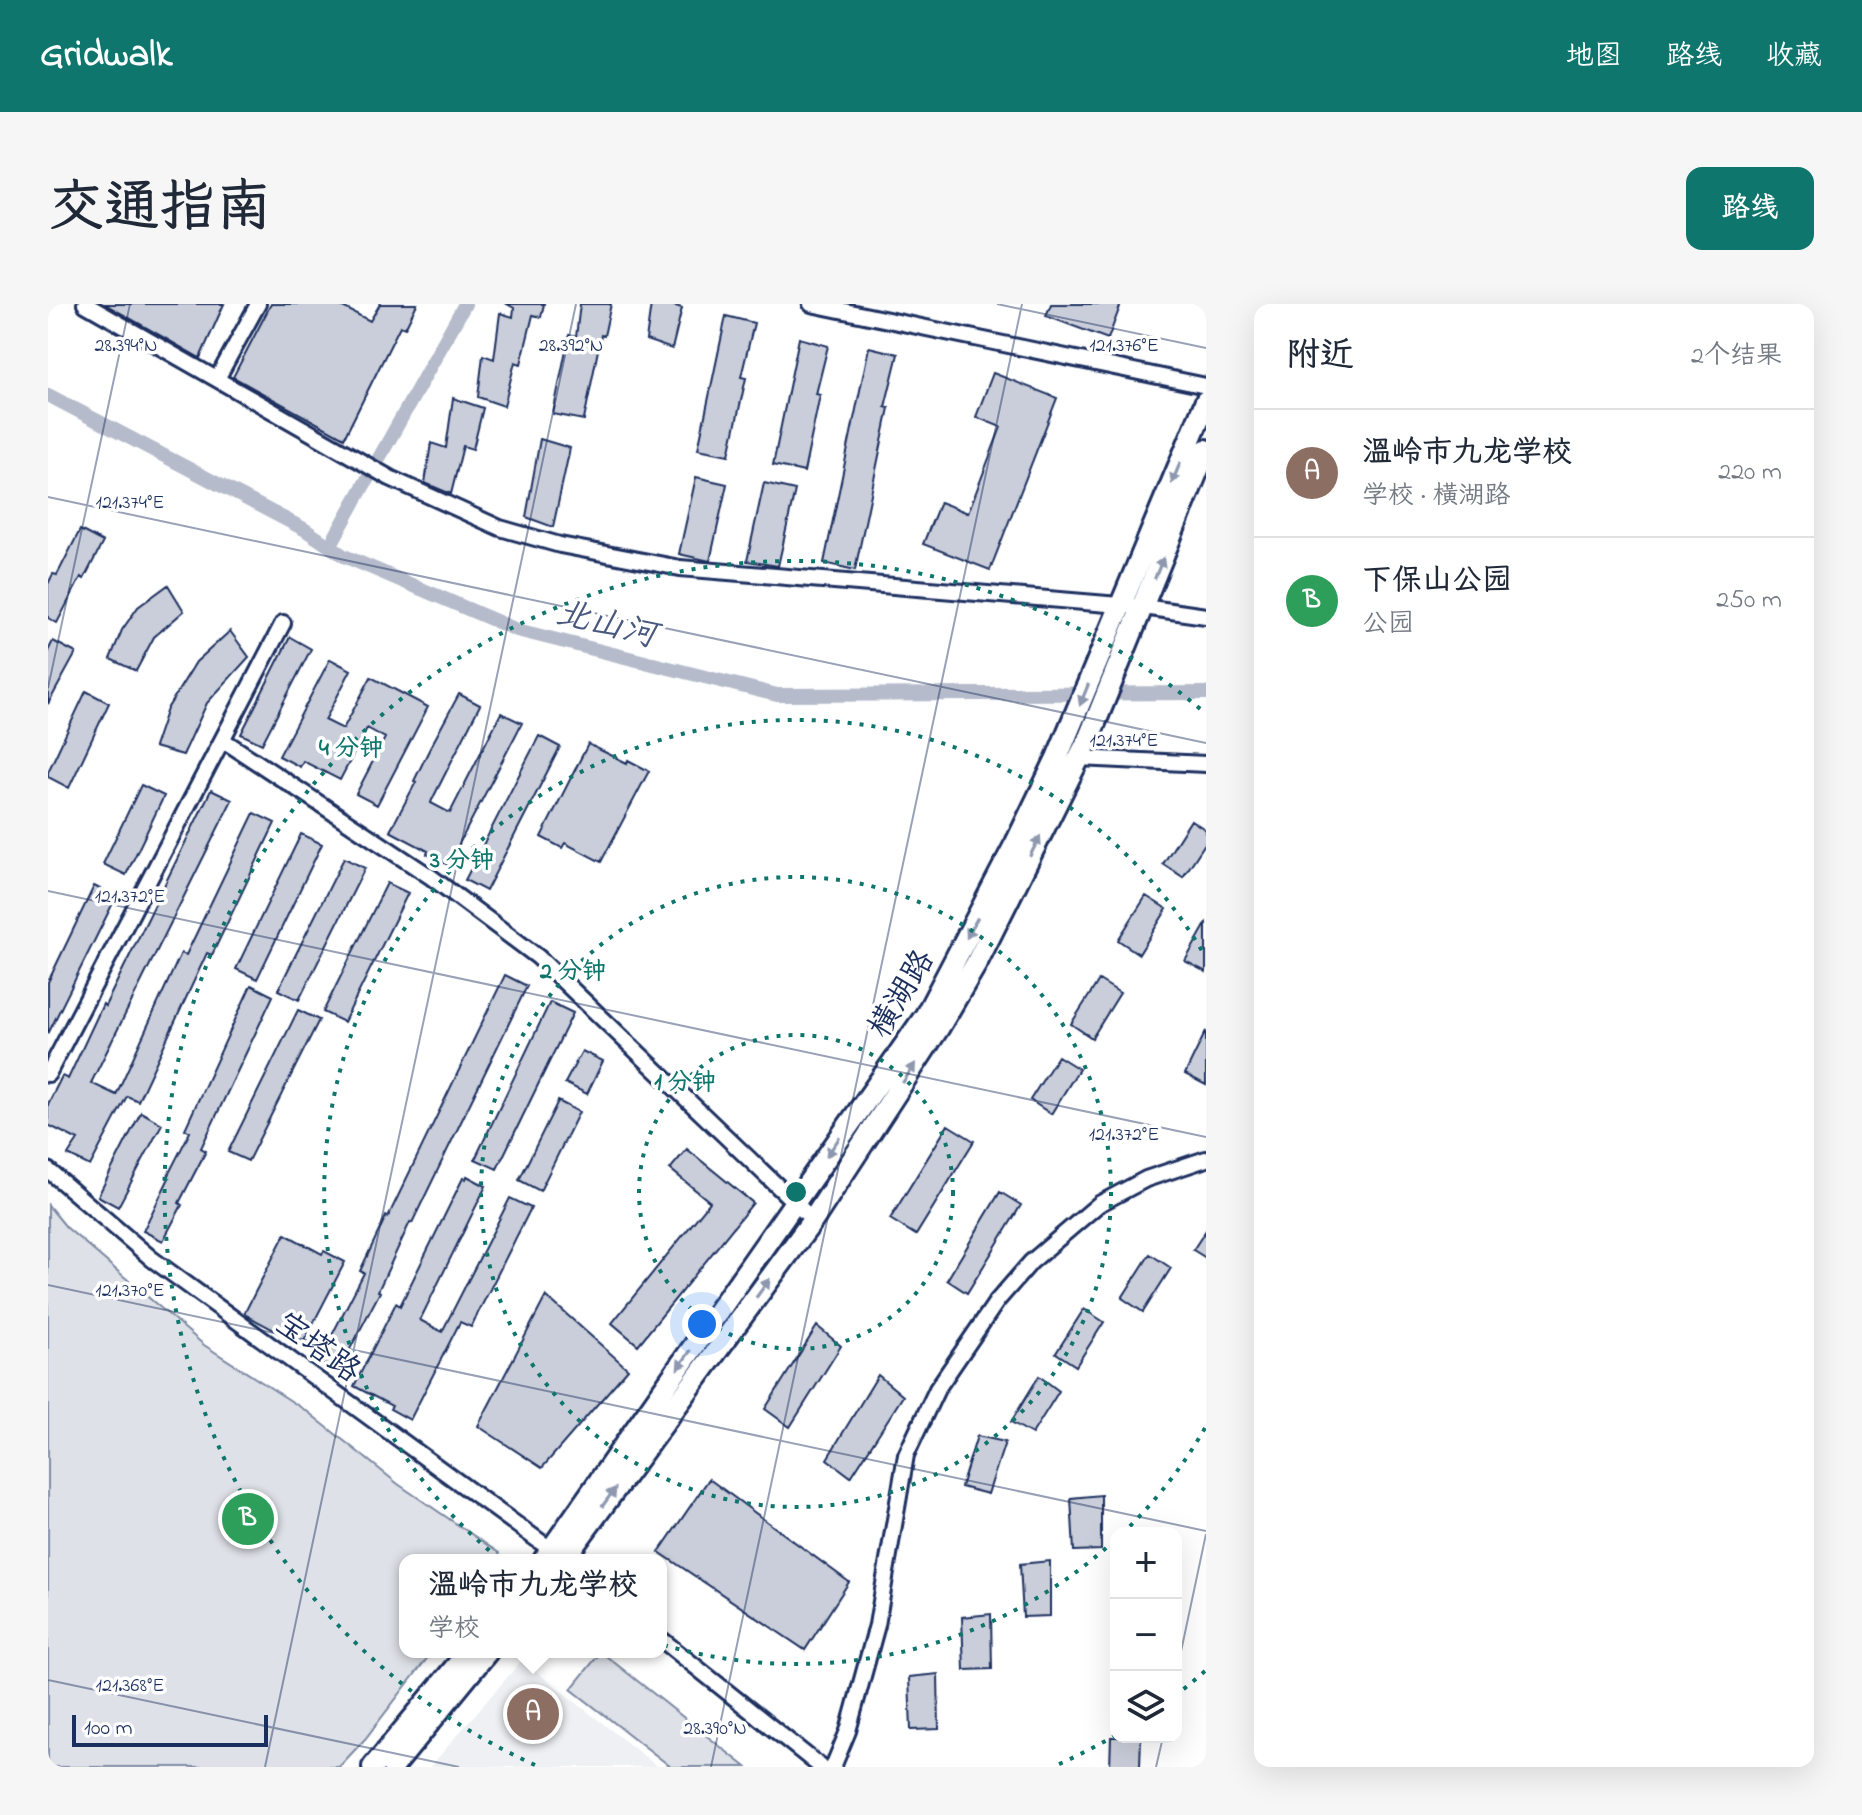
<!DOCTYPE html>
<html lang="zh">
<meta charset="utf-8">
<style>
body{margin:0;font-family:"Indie Flower","LXGW WenKai TC",sans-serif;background:#f6f6f7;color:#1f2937}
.controls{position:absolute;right:24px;bottom:24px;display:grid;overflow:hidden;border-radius:16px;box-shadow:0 8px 32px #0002}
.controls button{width:72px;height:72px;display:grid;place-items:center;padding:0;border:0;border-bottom:2px solid #e0e1e3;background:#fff;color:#1f2937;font:40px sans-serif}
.scale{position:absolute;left:24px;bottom:20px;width:196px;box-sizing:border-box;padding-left:8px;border:4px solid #1b2f5e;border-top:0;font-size:22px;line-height:28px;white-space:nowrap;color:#1b2f5e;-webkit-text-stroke:6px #fff;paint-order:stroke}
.you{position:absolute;left:654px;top:1020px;width:28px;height:28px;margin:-20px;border:6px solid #fff;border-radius:50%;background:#1a73e8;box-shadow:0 0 0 12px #1a73e833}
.badge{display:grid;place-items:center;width:52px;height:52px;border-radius:50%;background:#0f766e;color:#fff;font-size:26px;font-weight:700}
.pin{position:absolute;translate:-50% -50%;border:4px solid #fff;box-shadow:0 2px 8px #0006}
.popup{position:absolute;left:351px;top:1250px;width:268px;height:104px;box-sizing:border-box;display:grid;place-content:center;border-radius:16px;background:#fff;filter:drop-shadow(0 2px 6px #0005);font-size:26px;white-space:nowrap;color:#747a83}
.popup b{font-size:30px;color:#1f2937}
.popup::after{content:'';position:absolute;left:50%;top:100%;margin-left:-16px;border:16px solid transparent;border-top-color:#fff}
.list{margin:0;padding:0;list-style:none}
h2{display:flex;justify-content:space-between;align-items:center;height:104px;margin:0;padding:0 32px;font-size:34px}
h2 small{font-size:26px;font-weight:400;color:#747a83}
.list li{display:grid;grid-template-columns:52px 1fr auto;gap:24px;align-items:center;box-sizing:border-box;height:128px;padding:0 32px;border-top:2px solid #e0e1e3}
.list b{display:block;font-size:30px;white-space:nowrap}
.list p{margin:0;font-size:26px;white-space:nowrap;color:#747a83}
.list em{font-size:26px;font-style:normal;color:#747a83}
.icon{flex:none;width:44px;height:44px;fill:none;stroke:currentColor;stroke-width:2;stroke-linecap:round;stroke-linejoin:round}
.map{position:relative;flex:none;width:1158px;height:1463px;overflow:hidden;border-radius:16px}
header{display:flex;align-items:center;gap:48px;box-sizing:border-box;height:112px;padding:0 40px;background:#0f766e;color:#fff}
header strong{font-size:38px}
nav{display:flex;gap:44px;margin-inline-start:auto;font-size:28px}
.intro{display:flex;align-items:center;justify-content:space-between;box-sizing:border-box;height:192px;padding:0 48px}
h1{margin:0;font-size:56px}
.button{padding:20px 36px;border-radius:16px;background:#0f766e;color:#fff;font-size:28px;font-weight:700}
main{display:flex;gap:48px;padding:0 48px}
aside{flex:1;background:#fff;border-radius:16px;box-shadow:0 8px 32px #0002}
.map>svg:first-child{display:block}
</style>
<header>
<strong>Gridwalk</strong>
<nav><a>地图</a><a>路线</a><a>收藏</a></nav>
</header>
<div class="intro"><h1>交通指南</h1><a class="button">路线</a></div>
<main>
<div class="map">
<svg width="1158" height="1463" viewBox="0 0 1158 1463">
<rect width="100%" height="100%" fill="#fff"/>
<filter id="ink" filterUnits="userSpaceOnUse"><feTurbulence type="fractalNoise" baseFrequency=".0125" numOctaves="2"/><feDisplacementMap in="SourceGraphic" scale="16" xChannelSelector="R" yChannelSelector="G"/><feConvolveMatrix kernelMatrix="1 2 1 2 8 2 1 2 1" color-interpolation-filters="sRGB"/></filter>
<g filter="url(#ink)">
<path fill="#eff0f4" d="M474 1356 610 1463H382Z"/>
<path fill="#dee1e7" stroke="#7c88a2" stroke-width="2" d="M0 901 18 923 156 1041 260 1108 350 1180 451 1249 452 1256H357V1348H384L317 1435 291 1463H0Z
M553 1348 698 1463H623L523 1385Z"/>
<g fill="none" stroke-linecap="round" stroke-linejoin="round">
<path stroke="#b5bbca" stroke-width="14" d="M0 91 256 225 296 252 469 326 729 391 1158 389
M282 242 417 0"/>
</g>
<path fill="#caceda" stroke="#1b2f5e" stroke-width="2" d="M57 0H176L152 54Z
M223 0H289L322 17 332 0H369L357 24 352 22 296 134 185 73Z
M459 0H496L493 13 485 11 473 60 467 58 456 102 430 93 435 51 446 55 452 9 465 13 466 4Z
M532 0H563L556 32 553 31 536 116 505 110 521 31 528 33Z
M603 0H621L634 4 624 45 598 36Z
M1003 0H1073L1060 35 998 12Z
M678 12 706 19 693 73 698 74 681 151 650 145Z
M751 34 780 42 768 90 772 91 756 168 725 161Z
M821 43 850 50 837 103 841 104 807 266 776 259Z
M945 69 1009 94 942 266 875 240 892 198 920 209 953 123 928 113Z
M405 94 435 104 425 145 415 142 403 190 377 179 383 139 398 144Z
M492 135 522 144 505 223 478 213Z
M648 173 679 180 662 257 631 250Z
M716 179 747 186 730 262 699 257Z
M32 226 55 238 36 275 33 273 9 319 0 314V280L5 270 9 271Z
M120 281 136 307 106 333 88 367 62 355 74 326 90 303Z
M182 327 201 353 159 399 135 451 106 443 119 405 148 358Z
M242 333 263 345 214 440 193 430Z
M5 337 28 349 0 400V347Z
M282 355 303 366 277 416 295 425 323 373 380 403 329 501 308 490 337 434 319 424 292 476 255 457 252 463 231 452Z
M38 387 61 399 21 484 0 473V468Z
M411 390 432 401 384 496 383 499 402 509 453 409 474 419 400 561 379 550 380 547 342 527 368 478 366 477 381 446Z
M491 432 512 443 438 587 417 576Z
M540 440 579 459 580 456 601 467 553 558 517 539 514 544 493 533Z
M93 481 116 492 78 571 55 560Z
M163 486 184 496 43 779 68 791 133 649 138 651 206 509 227 519 164 651 159 649 90 797 79 792 42 862 20 851 30 836 0 821V800L14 772 20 775 55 700 57 702Z
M1143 516 1158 526V538L1135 573 1115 560Z
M253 530 274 540 209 675 188 665Z
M296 554 317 564 251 696 230 686Z
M339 579 360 589 296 718 275 708Z
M46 582 68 593 0 730V678Z
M1098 592 1119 605 1091 650 1070 636Z
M1158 620V668L1137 657Z
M457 671 479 682 364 919 362 918 330 987 332 988 290 1068 270 1058 316 969 312 967 338 912 340 913Z
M1051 676 1072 689 1044 734 1023 720Z
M203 681 225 692 153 844 158 847 131 899 134 901 115 937 95 927 121 874 119 873 142 828 137 825Z
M502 698 525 709 449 865 427 855Z
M250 706 271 716 200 857 180 848Z
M1158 727V781L1137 770Z
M534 747 555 757 539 790 517 779Z
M1010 752 1031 765 1003 810 982 796Z
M510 797 531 808 492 887 471 876Z
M93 808 114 820 70 903 50 892Z
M900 821 926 837 868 931 842 915Z
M639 845 705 899 590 1041 564 1019 662 898 622 865Z
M419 872 438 882 372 1016 394 1028 462 894 483 904 423 1023 412 1018 362 1116 342 1105 344 1102 306 1082 348 999 352 1002 415 874 418 875Z
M952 888 973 901 919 989 899 976Z
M1158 926V954L1145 946Z
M237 930 274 950 276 947 297 958 254 1041 196 1010Z
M1102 950 1123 964 1095 1008 1074 994Z
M498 992 580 1065 494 1164 430 1122Z
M1036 1005 1056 1018 1028 1062 1008 1049Z
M769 1022 793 1042 742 1123 717 1105Z
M830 1071 855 1092 803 1173 779 1155Z
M991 1072 1011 1087 984 1130 963 1118Z
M929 1132 957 1138 940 1190 913 1183Z
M661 1175 801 1278 757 1346 611 1248Z
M1053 1191V1246L1026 1247 1023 1194Z
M1002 1257V1312L975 1313 972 1260Z
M943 1310 944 1365 916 1366 914 1313Z
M890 1370 891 1425 863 1426 861 1373Z
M1063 1433H1093L1092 1463H1062Z"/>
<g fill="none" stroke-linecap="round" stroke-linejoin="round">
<defs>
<path id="minor" d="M37 0 342 174 452 224 512 241 632 264 1095 303 1158 312
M763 0 1158 82
M169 75 210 0
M175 436 383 573 490 653 765 916
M1031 454 1158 460
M0 770 235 319
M0 866 104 955 509 1250
M613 1335 773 1463
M785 1463 800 1427 829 1321 858 1151 889 1085 949 997 983 958 1051 900 1098 875 1158 855"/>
<path id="highway" d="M496 1256 878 711 968 539 1009 454 1158 97
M515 1256 765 916 891 723 928 660 1040 436 1158 146
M325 1463 420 1348
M345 1463 439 1348"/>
</defs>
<use href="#minor" stroke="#1b2f5e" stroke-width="20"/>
<use href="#highway" stroke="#1b2f5e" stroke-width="26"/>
<use href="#minor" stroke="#fff" stroke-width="14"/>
<use href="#highway" stroke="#fff" stroke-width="20"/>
</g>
<defs><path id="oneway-solid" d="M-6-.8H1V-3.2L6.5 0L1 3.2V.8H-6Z" transform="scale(2)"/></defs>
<g fill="#8d97ae">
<use href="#oneway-solid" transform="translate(1128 169) rotate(112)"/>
<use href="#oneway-solid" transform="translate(1111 264) rotate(-68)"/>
<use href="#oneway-solid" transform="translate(1036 391) rotate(112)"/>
<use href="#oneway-solid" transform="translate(987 542) rotate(-63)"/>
<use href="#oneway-solid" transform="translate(924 624) rotate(118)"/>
<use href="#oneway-solid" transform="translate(861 769) rotate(-57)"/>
<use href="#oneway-solid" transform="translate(785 843) rotate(125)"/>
<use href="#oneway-solid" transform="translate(715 984) rotate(-54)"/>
<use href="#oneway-solid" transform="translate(636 1056) rotate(125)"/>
<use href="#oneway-solid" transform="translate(561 1193) rotate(-54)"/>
</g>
</g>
<path fill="none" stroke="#1b2f5e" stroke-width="2" stroke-opacity="0.45" d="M949 0 1158 44M0 193 1158 439M0 384 82 0M0 587 1158 833M0 981 1158 1227M1128 1371 1158 1230M0 1376 411 1463M217 1463 528 0M663 1463 974 0M1108 1463 1115 1433"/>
<g fill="none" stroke="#0f766e" stroke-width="4" stroke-dasharray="4 8">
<circle cx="748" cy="888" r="157"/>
<circle cx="748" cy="888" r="315"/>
<path d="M1157 1124A472 472 0 0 1 1076 1228M1067 1236A472 472 0 1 1 1157 652"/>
<path d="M1157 1367A630 630 0 0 1 1132 1388M1068 1431A630 630 0 0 1 1009 1461M487 1461A630 630 0 1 1 1157 409"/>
</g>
<g text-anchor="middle" stroke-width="7" stroke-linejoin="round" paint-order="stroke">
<g font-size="32" fill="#1b2f5e" stroke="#fff">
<text transform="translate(852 689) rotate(-59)" y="11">横湖路</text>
<text transform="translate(271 1042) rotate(36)" y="11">宝塔路</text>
</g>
<g font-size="34" font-style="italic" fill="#49597e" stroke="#fff">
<text transform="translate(559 318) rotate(14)" y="12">北山河</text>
</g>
</g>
<g font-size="20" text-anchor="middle" fill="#1b2f5e" stroke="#fff" stroke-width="7" stroke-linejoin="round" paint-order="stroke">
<text x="78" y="47">28.394°N</text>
<text x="523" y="47">28.392°N</text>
<text x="1076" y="47">121.376°E</text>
<text x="82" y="204">121.374°E</text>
<text x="1076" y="442">121.374°E</text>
<text x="82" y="598">121.372°E</text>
<text x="1076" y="836">121.372°E</text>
<text x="82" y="992">121.370°E</text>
<text x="82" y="1387">121.368°E</text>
<text x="667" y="1430">28.390°N</text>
</g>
<circle cx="748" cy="888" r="12" fill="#0f766e" stroke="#fff" stroke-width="4"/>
<g font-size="24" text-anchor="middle" font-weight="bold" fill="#0f766e" stroke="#fff" stroke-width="7" stroke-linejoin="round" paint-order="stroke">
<text x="303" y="451">4 分钟</text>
<text x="414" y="563">3 分钟</text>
<text x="525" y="674">2 分钟</text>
<text x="637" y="785">1 分钟</text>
</g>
</svg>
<div class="controls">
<button>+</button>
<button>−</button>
<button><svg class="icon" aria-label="layers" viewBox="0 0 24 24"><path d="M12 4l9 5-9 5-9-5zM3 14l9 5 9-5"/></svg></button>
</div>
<div class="scale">100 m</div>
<div class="you"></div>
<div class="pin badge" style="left:485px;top:1410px;background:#8d6e63">A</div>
<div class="popup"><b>温岭市九龙学校</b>学校</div>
<div class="pin badge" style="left:200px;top:1215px;background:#2e9e5b">B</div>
</div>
<aside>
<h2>附近<small>2个结果</small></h2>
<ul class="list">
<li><span class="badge" style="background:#8d6e63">A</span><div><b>温岭市九龙学校</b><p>学校 · 横湖路</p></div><em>220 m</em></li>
<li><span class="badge" style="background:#2e9e5b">B</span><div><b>下保山公园</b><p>公园</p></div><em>250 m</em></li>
</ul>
</aside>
</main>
